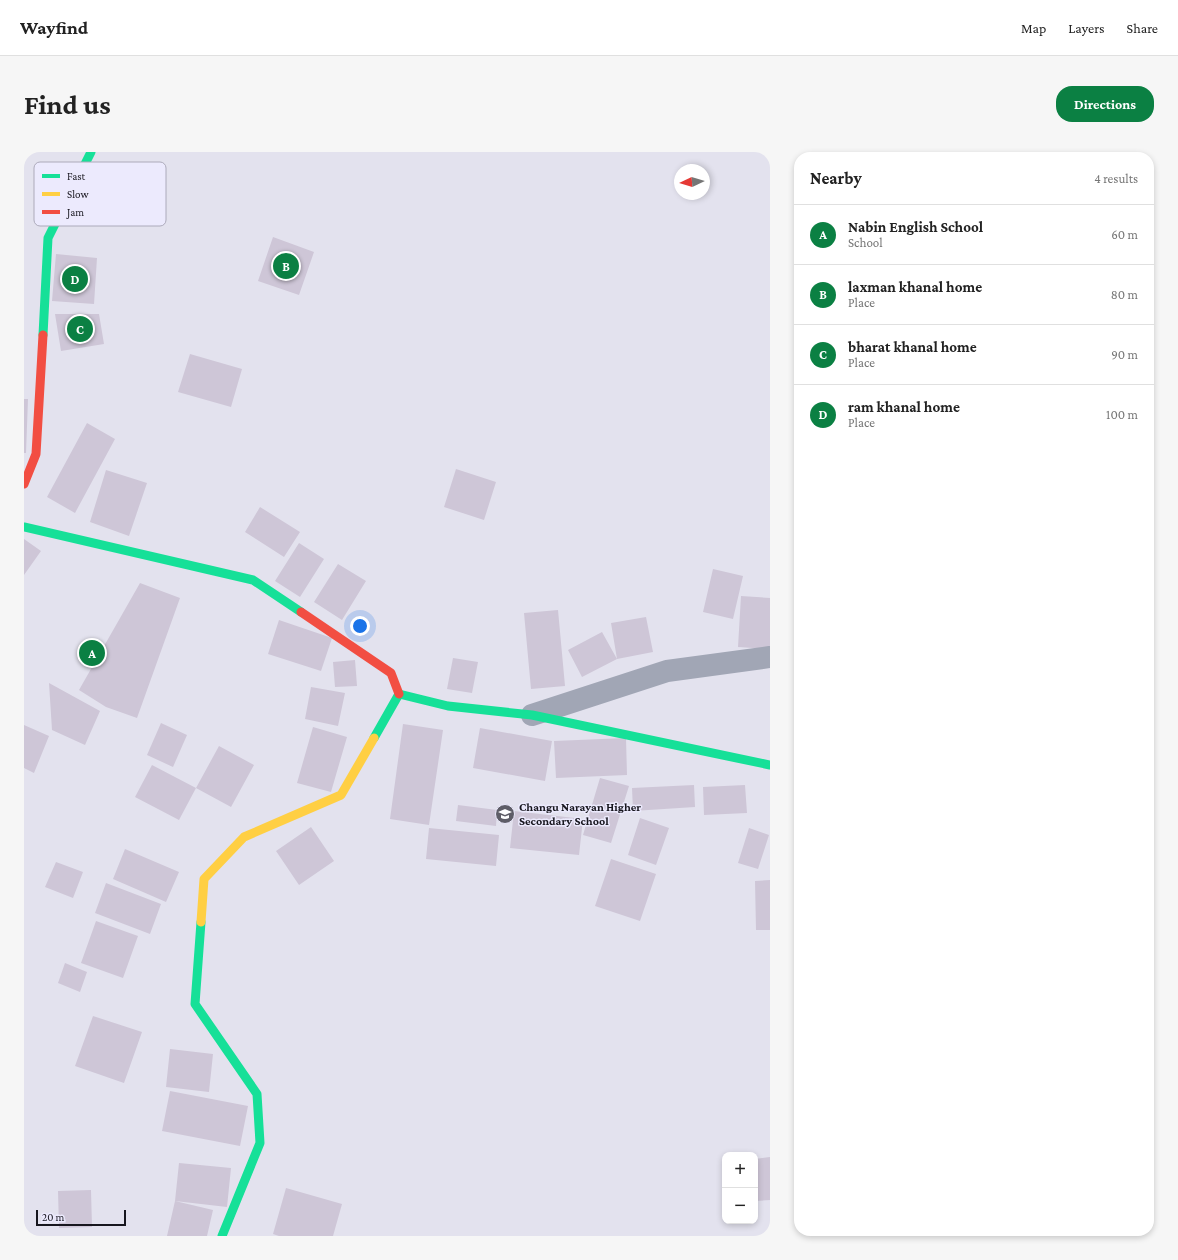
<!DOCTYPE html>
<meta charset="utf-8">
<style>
body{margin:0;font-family:"Crimson Pro",serif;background:#f6f6f6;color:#222}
.controls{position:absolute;right:12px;bottom:12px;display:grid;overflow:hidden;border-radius:8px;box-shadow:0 2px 6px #0003}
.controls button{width:36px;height:36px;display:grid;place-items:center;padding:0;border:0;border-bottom:1px solid #e0e0e0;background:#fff;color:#222;font:20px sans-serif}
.compass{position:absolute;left:650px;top:12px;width:36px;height:36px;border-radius:50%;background:#fff;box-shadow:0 2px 6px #0003;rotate:266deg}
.scale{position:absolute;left:12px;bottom:10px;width:90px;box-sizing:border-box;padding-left:4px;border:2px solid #17161e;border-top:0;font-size:11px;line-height:14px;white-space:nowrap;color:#17161e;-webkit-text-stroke:3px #eceafd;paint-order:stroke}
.you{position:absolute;left:336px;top:474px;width:14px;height:14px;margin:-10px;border:3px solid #fff;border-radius:50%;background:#1a73e8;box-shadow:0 0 0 6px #1a73e833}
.badge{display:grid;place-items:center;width:26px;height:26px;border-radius:50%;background:#0b8043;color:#fff;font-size:13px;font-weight:700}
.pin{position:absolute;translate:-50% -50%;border:2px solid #fff;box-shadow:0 1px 4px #0006}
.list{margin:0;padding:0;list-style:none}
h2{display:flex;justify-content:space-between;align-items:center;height:52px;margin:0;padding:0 16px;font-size:17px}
h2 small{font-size:13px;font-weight:400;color:#767676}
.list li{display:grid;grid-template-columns:26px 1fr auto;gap:12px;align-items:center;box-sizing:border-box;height:60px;padding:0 16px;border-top:1px solid #e0e0e0}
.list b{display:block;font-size:15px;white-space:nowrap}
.list p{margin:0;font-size:13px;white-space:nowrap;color:#767676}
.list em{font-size:13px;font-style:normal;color:#767676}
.map{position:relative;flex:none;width:746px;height:1084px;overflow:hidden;border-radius:16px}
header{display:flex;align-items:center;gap:24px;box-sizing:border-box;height:56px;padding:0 20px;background:#fff;border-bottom:1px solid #e0e0e0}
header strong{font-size:19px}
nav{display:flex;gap:22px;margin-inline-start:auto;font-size:14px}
.intro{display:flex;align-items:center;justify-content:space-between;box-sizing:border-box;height:96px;padding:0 24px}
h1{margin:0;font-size:28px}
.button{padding:10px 18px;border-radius:16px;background:#0b8043;color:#fff;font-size:14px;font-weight:700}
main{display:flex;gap:24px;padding:0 24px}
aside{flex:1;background:#fff;border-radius:16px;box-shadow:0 2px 6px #0003}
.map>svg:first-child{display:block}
</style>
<header>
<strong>Wayfind</strong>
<nav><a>Map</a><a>Layers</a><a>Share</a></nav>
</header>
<div class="intro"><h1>Find us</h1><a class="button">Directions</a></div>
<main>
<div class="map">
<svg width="746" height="1084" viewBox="0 0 746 1084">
<rect width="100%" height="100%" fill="#e3e2ee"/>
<path fill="#cec6d7" d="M249 85 290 100 275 143 234 129Z
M32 102 73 106 70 152 28 149Z
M31 162H75L80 192 37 199Z
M166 202 218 217 207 255 154 240Z
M0 247H4L2 301H0Z
M63 271 91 287 51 361 23 345Z
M432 317 472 330 460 368 420 355Z
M82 318 123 331 105 384 66 370Z
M236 355 276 380 260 405 221 380Z
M0 387 17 399 0 423Z
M275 391 300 407 276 445 251 429Z
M314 412 342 429 318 468 290 450Z
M689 417 719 424 709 467 679 460Z
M116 431 156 446 113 566 82 555 55 538Z
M717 444 746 446V497L714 495Z
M534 458 541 534 507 537 500 461Z
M622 465 629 500 593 507 558 525 544 498 578 480 593 507 587 471Z
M255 468 308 486 297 519 244 502Z
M429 506 454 510 448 541 423 537Z
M331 508 333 534 311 535 309 510Z
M25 531 76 559 61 593 28 578Z
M287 535 321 541 314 574 281 567Z
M137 571 163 583 149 615 123 603Z
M379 572 419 578 405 673 366 667Z
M0 573 25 584 10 621 0 616Z
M289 575 323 585 307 640 273 631Z
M456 576 528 589 521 629 449 616Z
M602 586 603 623 532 626 530 589Z
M195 594 230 613 207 655 172 636Z
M128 613 172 636 155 668 111 645Z
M576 626 605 634 587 691 559 683Z
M670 633 671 655 609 659 608 636Z
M721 633 723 661 680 663 679 635Z
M434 653 473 658 472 674 432 669Z
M490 659 559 667 555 703 486 696Z
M616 666 645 676 632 713 604 703Z
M287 675 310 709 275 733 252 699Z
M405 676 475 683 472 714 402 707Z
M725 676 745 683 734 717 714 711Z
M101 697 155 720 142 750 89 727Z
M587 707 632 722 616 769 571 754Z
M32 710 59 720 49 746 21 735Z
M746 728V778H732L731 729Z
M82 731 137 752 126 782 71 761Z
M72 769 114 784 99 826 57 811Z
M41 811 63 820 56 840 34 831Z
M69 864 118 880 100 931 51 914Z
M146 897 189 902 185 940 142 935Z
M146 939 224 954 216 994 138 979Z
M746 1005V1048L731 1049V1007Z
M155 1011 207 1016 203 1055 151 1049Z
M262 1036 318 1052 309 1084H255L249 1082Z
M67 1038 68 1075 35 1076 34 1039Z
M151 1049 189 1058 183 1084H143Z"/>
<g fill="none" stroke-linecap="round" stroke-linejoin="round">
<path stroke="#a1a6b5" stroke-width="22" d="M508 563 643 519 746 505"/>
<path stroke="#16e098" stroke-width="9" d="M19 183 24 86 67 0
M0 375 229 428 277 460
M375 542 424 554 508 563 746 613
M350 586 375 542
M177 770 171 852 233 942 236 991 198 1084"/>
<path stroke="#ffcf43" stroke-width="9" d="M177 770 180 727 220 685 317 643 350 586"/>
<path stroke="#f24e42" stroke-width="9" d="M0 332 12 302 19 183
M277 460 367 521 375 542"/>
</g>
<defs>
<symbol id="university-disc" viewBox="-11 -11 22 22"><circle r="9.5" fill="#5e5d67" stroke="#eceafd"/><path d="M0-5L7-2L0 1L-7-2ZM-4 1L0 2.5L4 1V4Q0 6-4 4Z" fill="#fff"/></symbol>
</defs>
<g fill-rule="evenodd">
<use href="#university-disc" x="470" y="651" width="22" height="22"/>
</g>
<g text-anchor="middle" stroke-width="3" stroke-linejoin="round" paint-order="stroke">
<g font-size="12" font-weight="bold" fill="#17161e" stroke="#eceafd" text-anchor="start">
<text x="495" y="659">Changu Narayan Higher<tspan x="495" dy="14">Secondary School</tspan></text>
</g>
</g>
<rect x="10" y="10" width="132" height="64" rx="6" fill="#eceafd" stroke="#acaaba" stroke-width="1"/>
<rect x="18" y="22" width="18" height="4" fill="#16e098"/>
<rect x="18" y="40" width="18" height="4" fill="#ffcf43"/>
<rect x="18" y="58" width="18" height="4" fill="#f24e42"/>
<g font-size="11" fill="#17161e">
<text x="43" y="28">Fast</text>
<text x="43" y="46">Slow</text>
<text x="43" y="64">Jam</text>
</g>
</svg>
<div class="controls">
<button>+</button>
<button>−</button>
</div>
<svg class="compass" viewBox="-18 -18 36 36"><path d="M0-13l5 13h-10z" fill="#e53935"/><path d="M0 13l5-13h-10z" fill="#767676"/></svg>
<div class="scale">20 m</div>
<div class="you"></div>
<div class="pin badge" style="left:68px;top:501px">A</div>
<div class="pin badge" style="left:262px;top:114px">B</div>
<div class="pin badge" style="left:56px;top:177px">C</div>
<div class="pin badge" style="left:51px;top:127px">D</div>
</div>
<aside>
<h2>Nearby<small>4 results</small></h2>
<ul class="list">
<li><span class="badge">A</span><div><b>Nabin English School</b><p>School</p></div><em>60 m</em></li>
<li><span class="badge">B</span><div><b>laxman khanal home</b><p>Place</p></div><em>80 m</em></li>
<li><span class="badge">C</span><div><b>bharat khanal home</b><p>Place</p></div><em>90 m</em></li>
<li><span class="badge">D</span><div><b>ram khanal home</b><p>Place</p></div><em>100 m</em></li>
</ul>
</aside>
</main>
